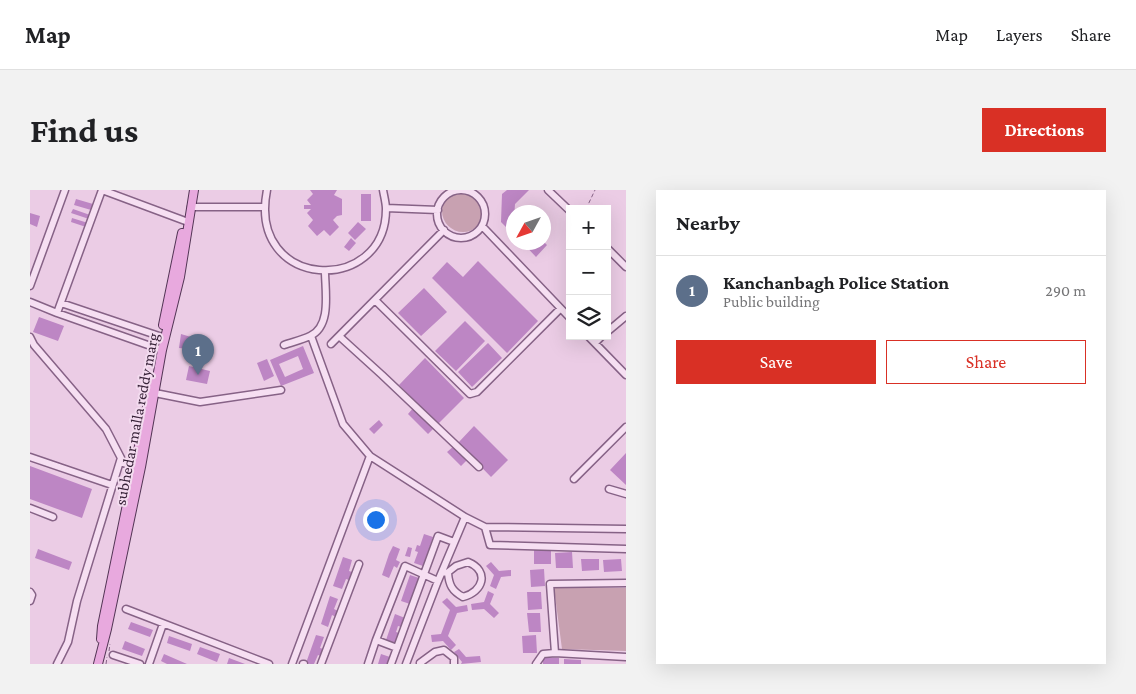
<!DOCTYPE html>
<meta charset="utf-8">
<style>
body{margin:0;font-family:"Crimson Pro",serif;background:#f2f2f2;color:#202124}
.controls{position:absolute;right:15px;top:15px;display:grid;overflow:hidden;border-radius:0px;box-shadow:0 5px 20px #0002}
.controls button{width:45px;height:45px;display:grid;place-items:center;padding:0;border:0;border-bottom:1px solid #e0e0e0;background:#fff;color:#202124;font:25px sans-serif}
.compass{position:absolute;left:476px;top:15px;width:45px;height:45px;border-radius:50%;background:#fff;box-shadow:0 5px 20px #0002;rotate:230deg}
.you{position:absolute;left:345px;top:329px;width:18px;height:18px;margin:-12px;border:4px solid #fff;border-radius:50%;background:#1a73e8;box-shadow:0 0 0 8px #1a73e833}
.badge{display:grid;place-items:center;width:32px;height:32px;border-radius:50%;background:#d93025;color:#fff;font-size:16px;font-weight:700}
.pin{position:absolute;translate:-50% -41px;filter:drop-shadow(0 1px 2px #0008)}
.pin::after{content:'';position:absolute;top:26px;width:18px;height:15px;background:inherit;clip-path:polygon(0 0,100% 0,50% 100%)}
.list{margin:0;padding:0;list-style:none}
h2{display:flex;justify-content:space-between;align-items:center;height:65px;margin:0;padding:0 20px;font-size:21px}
h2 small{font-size:16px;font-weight:400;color:#757577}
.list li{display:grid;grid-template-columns:32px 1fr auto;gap:15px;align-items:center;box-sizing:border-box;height:70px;padding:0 20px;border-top:1px solid #e0e0e0}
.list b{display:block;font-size:19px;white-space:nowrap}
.list p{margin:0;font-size:16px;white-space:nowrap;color:#757577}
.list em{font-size:16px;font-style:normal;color:#757577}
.actions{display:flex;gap:10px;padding:15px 20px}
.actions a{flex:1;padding:11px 0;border:1px solid #d93025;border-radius:0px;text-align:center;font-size:18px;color:#d93025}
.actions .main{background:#d93025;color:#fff}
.icon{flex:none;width:28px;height:28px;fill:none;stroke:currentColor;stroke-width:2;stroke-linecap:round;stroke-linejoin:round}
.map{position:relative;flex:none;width:596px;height:474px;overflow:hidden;border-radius:0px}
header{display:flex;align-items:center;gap:30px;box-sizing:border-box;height:70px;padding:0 25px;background:#fff;border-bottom:1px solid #e0e0e0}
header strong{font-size:24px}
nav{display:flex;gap:28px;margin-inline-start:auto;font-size:18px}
.intro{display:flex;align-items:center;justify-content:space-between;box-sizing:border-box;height:120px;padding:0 30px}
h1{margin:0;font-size:35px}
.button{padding:12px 22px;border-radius:0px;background:#d93025;color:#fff;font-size:18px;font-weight:700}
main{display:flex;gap:30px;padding:0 30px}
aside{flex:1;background:#fff;border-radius:0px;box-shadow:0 5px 20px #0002}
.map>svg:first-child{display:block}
</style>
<header>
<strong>Map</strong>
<nav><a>Map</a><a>Layers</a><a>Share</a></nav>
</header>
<div class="intro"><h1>Find us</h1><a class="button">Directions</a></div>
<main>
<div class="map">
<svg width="596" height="474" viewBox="0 0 596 474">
<rect width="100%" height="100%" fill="#ebcce5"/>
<path fill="#c8a1b1" d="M412 21a21 21 0 1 1 42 0a21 21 0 1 1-42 0Z
M524 398H596V461L532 459Z"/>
<path fill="#bd86c4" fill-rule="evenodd" d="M280 0H307L304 5 312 9V25L307 26 303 30 309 37 300 46 294 40 287 46 278 36 283 30 277 23 281 19H274V15H281L277 10 283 4Z
M477 0H499L485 14 483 44 471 32 472 4Z
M331 4H341V31H331Z
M46 9 63 14 61 20 44 15Z
M43 19 60 25 59 29 41 23Z
M0 23 10 26 7 37 0 34Z
M42 28 58 33 56 37 41 32Z
M328 32 336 39 325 50 318 43Z
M321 48 326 53 319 61 314 57Z
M492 52H514L517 55 506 67Z
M448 71 508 131 477 163 402 88 417 72 433 87Z
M394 98 417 122 391 146 368 123Z
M9 127 34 136 28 151 3 142Z
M435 131 455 151 426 181 405 161Z
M151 144 161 147 159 159 149 158Z
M458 153 472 168 442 197 428 182Z
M273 156 284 183 251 196 240 170ZM268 166 273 179 255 187 249 174Z
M395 168 434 208 408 234 369 195Z
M237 169 244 186 234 191 227 173Z
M159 176 180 181 177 194 156 190Z
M384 217 405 237 398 244 378 224Z
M349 230 353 235 344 244 339 239Z
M444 236 478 270 461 287 428 253Z
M424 256 437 270 431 276 417 262Z
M596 263V295L580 280Z
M0 276 62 299 52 328 0 309Z
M394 344 403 347 393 376 384 373 388 362 385 361 387 355 390 356Z
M363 356 370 359 366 370 370 372 367 378 364 376 359 388 352 385 359 364Z
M378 357 382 358 380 367 375 366Z
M8 359 42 372 39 380 5 368Z
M521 359V374H504V360Z
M542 362 543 378H526L525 363Z
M313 367 322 370 319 381 322 382 319 390 316 389 312 399 303 396Z
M551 369H569V380L552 381Z
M591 369 592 381 574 382 573 370Z
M461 372 469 381 481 380V386L471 387 466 399 460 396 464 385 456 376Z
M514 379 515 396 501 397 500 380Z
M380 385 389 388 380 414 371 411Z
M458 401 464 404 460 414 469 423 464 428 454 419 442 420 441 414 454 412Z
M497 402H511L512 419 498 420Z
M300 406 308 409 304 419 308 421 306 427 302 425 298 437 291 434Z
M417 408 426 417 437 415 438 421 427 423 418 446 426 455 421 460 413 451 402 452 401 445 411 444 420 420 412 412Z
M497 423H510L511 442H499Z
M365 424 375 428 371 437 368 436 366 442 369 443 366 454 356 450Z
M101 432 123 440 120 447 98 439Z
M286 445 294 447 290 458 294 459 291 466 288 465 284 474H280L276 473Z
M506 445 507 463H493L492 446Z
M139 446 162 454 160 461 137 453Z
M95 451 115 459 112 466 92 459Z
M170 457 190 464 187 472 167 464Z
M429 459 436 467 450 466 451 472 431 474 432 472 424 462Z
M134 464 157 474H137L131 471Z
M351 464 360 467 358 474H348Z
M513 467 529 468V474H513Z
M199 468 215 474H197Z
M534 469 551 470V474H534Z"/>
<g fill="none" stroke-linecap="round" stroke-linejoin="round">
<defs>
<path id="minor" d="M72 0 158 32
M237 0C217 101 356 106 356 19 356 13 354 6 353 0
M518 0 540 21
M407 24a24 24 0 1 1 48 0a24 24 0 1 1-48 0Z
M161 17H234
M356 18 408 20
M452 36 540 128
M577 58 596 77
M0 96 35 0
M345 110 440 204 447 202 530 119
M0 112 27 123 132 160
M31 113 135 148
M27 123 72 0
M577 142 596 126
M281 146 313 234 340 266
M309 146 352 185 449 277
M558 146 596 185
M0 147 4 155 76 239 91 268 47 411 38 452 27 474
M565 153 572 146
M301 154 414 40
M254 155C262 152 272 150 280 146 302 136 295 101 295 81
M125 203 170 212 251 200
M0 267 82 295
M90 272 105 277
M544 289 596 237
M579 299 596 304
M0 318 23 327
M455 337 596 339
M412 382 418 383C419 395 422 401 433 407 453 402 460 381 438 372L426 376 417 383
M0 402 2 405 0 411
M96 419 239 474
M367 458 346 450 375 376 408 391
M525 463 596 467
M83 465 110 474
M390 473 405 462 414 460 424 468V474
M119 474 133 434
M262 474 340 266 435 327 455 337 460 355 596 359
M273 474H274
M291 474 329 374
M338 474 346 450
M361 474 408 346 424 352
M376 474 408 391 435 327
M506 474 513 464 525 463 520 394 596 393"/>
<path id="major" d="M133 135 152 43
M71 449 72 436 123 188
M68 474 77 439 111 277 132 160 150 87 164 0"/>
</defs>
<use href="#minor" stroke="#866286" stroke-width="9"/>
<use href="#major" stroke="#533555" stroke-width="10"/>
<path stroke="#866286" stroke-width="1" stroke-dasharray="4 2.5" stroke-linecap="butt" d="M556 19 565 0
M79 461 80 454
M76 474 77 467"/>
<use href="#minor" stroke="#f6dff2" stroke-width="6"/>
<use href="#major" stroke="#e8a9de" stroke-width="8"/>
</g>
<g text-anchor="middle" stroke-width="4" stroke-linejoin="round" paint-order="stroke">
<g font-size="16" fill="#382339" stroke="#f3dbef">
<text transform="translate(106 229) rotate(-79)" y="6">subhedar malla reddy marg</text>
</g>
</g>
</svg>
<div class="controls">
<button>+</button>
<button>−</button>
<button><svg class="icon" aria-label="layers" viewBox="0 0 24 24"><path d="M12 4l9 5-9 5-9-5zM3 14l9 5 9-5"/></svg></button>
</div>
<svg class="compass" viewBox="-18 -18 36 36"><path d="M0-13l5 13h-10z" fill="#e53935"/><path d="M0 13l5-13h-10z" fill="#757577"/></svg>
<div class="you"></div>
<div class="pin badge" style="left:168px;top:185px;background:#5c6f8a">1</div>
</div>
<aside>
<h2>Nearby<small></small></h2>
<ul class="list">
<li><span class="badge" style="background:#5c6f8a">1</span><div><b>Kanchanbagh Police Station</b><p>Public building</p></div><em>290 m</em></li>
</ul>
<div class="actions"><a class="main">Save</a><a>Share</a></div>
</aside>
</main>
